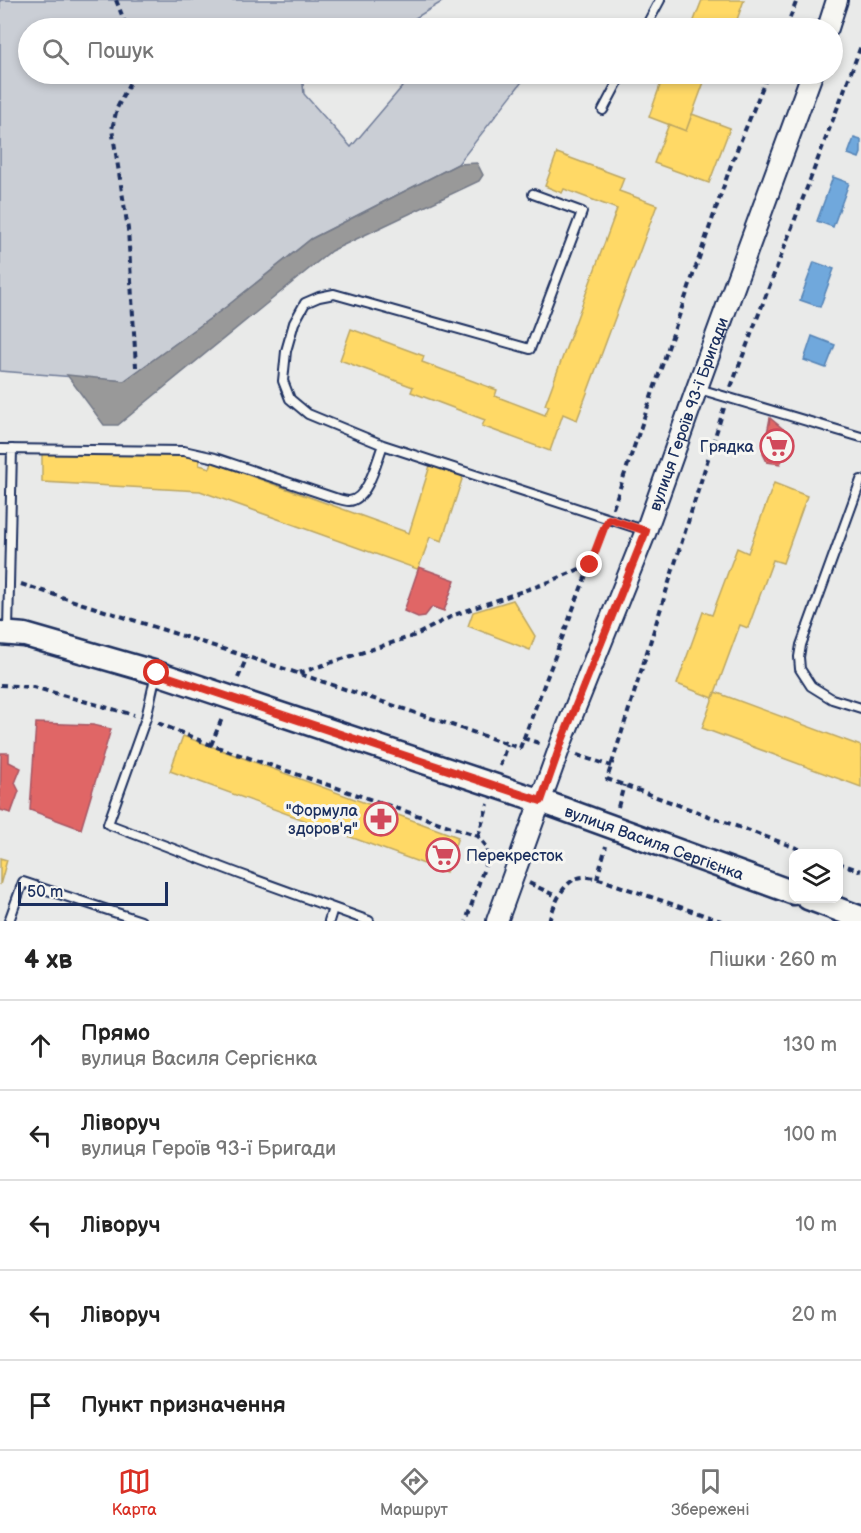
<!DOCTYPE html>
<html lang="uk">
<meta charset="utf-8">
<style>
body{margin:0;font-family:"Balsamiq Sans",sans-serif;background:#f6f6f6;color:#222}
.controls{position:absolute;right:18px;bottom:18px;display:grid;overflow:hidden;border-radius:12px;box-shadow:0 3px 9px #0003}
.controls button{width:54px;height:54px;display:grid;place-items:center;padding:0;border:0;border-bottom:2px solid #e0e0e0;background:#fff;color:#222;font:30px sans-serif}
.scale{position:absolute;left:18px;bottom:15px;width:150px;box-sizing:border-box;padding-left:6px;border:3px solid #1b2f5e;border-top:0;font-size:16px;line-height:21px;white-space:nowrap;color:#1b2f5e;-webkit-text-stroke:4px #f6f6f2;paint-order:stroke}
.stop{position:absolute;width:18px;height:18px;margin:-14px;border:4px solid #d93025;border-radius:50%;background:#fff}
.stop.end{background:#d93025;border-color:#fff;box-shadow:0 2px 6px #0008}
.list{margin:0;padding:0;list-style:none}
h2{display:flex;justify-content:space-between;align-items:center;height:78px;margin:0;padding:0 24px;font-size:26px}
h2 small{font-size:20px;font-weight:400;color:#767676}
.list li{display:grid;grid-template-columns:39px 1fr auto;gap:18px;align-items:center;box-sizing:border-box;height:90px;padding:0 24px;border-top:2px solid #e0e0e0}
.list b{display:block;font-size:22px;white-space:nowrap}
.list p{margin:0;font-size:20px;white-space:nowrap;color:#767676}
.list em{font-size:20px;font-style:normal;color:#767676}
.icon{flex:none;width:33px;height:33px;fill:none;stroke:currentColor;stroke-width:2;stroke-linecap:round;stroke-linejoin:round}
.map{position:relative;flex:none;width:861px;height:921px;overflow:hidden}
.search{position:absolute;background:#fff;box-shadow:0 3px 9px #0003;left:18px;right:18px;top:18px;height:66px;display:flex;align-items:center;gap:15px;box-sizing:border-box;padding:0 21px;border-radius:33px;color:#767676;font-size:22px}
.sheet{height:528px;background:#fff}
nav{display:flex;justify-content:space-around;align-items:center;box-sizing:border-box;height:84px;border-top:2px solid #e0e0e0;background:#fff;font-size:16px;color:#767676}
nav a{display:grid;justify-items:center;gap:3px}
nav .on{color:#d93025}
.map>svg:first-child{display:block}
</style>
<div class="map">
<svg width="861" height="921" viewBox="0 0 861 921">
<rect width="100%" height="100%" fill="#e9eae9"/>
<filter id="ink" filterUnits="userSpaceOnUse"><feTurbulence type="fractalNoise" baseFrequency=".0167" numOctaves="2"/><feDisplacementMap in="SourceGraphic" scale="12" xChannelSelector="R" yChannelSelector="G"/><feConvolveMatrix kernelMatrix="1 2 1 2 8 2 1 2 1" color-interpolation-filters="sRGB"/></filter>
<g filter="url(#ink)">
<path fill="#caced5" stroke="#727e9a" stroke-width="1.5" d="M0 0H445L399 28H28V74H302L304 94 351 147 413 74H528L458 164 311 239 226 307 124 381 0 371Z"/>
<path fill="#ffd966" stroke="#bba664" stroke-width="1.5" d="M702 0H744L734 28H691Z
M664 74H707L686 131 649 117Z
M692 114 730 128 709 183 654 163 669 124 686 131Z
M557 153 624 178 619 191 657 205 577 420 563 414 550 451 482 426 485 420 411 392 413 387 340 360 351 329 424 356 422 362 497 390 495 396 545 415 549 406 545 405 617 209 564 189 562 193 545 186Z
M42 451H184L200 460 199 465 210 468 212 462 409 533 433 456 466 467 442 541 430 537 419 567 417 569 200 491 42 482Z
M774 483 807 496 783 563 773 560 748 628 740 625 713 698 677 684 703 612 712 615 737 548 748 553Z
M513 600 535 636 530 650 468 626 473 612Z
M715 692 861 746V787L702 728Z
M183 736 458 837 446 872 170 771Z
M0 858 7 860 0 885Z"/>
<path fill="#e06666" stroke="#a55664" stroke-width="1.5" d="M770 418 794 438 780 464 767 462 763 454Z
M419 567 455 580 444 611 432 607 425 616 418 617 404 611Z
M36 723 93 725 111 729 81 829 30 810Z
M1 753H9V762L21 768 15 783 19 791 11 813 0 810Z"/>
<path fill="#6fa8dc" stroke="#5684b6" stroke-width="1.5" d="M854 138 861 140V153L859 158 848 154Z
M833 177 849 183 833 227 817 221Z
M814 262 834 269 820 307 800 300Z
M812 336 835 345 826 368 804 360Z"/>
<path fill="#999" stroke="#737987" stroke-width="1.5" d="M477 163 483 175 479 181 331 251 118 425H104L67 375 124 381 226 307 311 239 458 164Z"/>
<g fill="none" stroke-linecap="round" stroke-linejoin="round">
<defs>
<path id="service" d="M645 28 660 0
M603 110 622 74
M533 194 582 212 530 349 334 294 319 297 305 303 294 323 286 351 283 381 290 399 308 414 383 445 646 531
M699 389 861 437
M0 449 184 451 215 458 335 498C339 499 345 501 349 501 368 500 377 460 383 445
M861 480 801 645 799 657 800 669 811 686 832 699 861 708
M8 630 12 449
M156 674 146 718 108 824 237 873 369 921
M9 921 23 882 141 921
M329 921 333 908"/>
<g id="tertiary">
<path d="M828 28 837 0"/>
<path id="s1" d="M497 921 563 738 646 531 697 388 812 74"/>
</g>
<g id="secondary">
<path id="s2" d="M0 633 25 635 157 673 541 801 794 893"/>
<path d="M808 898 861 918"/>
</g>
</defs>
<use href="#service" stroke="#1b2f5e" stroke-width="12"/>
<use href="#tertiary" stroke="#1b2f5e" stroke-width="24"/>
<use href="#secondary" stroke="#1b2f5e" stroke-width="27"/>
<path stroke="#1b2f5e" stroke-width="4" stroke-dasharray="6 4.5" stroke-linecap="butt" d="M116 0 127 28
M786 28 797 0
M134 74 117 108 112 129 128 229 136 367
M731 387 861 46
M724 408 607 779 813 854
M613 508 732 162 768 74
M21 584 279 667 520 748 604 528
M299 673 416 635 454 615 549 582 589 565
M238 678 247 657
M0 685 33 687 134 715
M158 723 211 745 478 836 487 847 486 862 466 921
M523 738 542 744
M211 745 223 716
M577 755 611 766
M500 766 507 744
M618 807 624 785
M478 836 488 804
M838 863 861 871
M597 879 606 846
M529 883 558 897
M549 921C555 903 564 875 588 877 592 877 598 879 602 880L721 921"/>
<use href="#service" stroke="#f6f6f2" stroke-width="8"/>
<use href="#tertiary" stroke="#f6f6f2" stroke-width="20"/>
<use href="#secondary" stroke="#f6f6f2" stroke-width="22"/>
</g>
</g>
<g fill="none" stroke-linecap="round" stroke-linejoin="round" filter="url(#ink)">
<path stroke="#d93025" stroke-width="8" d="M157 673 541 801 563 738 646 531 609 519 604 528 590 565"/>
</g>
<defs>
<symbol id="supermarket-ring" viewBox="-11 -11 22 22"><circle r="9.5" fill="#f6f6f2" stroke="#d1495b" stroke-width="1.5"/><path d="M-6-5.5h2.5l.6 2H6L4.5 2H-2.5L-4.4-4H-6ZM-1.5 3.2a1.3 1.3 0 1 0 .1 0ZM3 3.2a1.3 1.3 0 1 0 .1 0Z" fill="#d1495b"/></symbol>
<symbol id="pharmacy-ring" viewBox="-11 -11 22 22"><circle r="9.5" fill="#f6f6f2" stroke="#d1495b" stroke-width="1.5"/><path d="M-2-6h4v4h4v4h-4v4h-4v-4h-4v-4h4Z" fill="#d1495b"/></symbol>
</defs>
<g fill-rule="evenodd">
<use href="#supermarket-ring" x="758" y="427" width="38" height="38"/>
<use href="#pharmacy-ring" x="362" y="800" width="38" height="38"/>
<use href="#supermarket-ring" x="424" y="836" width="38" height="38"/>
</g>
<g text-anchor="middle" stroke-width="6" stroke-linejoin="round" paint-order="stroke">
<g font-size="16" fill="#1b2f5e" stroke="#f6f6f2">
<text dy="6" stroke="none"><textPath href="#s1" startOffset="542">вулиця Героїв 93-ї Бригади</textPath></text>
<text dy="6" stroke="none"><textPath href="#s2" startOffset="688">вулиця Василя Сергієнка</textPath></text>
</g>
<g font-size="16" fill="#1b2f5e" stroke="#f6f6f2" text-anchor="end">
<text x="754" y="452">Грядка</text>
<text x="358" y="816">"Формула<tspan x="358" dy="18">здоров'я"</tspan></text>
<text x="466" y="861" text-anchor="start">Перекресток</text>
</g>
</g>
</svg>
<div class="controls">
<button><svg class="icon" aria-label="layers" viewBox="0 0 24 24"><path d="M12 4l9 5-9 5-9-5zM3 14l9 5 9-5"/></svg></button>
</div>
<div class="scale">50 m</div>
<div class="stop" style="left:157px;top:673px"></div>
<div class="stop end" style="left:590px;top:565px"></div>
<div class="search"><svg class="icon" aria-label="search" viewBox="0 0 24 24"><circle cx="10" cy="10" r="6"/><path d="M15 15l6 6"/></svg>Пошук</div>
</div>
<section class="sheet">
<h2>4 хв<small>Пішки · 260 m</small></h2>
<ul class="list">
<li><svg class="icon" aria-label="ahead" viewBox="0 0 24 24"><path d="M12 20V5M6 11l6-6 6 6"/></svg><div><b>Прямо</b><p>вулиця Василя Сергієнка</p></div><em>130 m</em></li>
<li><svg class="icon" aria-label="left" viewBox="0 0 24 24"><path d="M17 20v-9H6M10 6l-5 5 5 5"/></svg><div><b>Ліворуч</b><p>вулиця Героїв 93-ї Бригади</p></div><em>100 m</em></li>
<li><svg class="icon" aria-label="left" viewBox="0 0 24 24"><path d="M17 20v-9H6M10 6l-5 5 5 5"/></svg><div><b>Ліворуч</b></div><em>10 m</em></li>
<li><svg class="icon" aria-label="left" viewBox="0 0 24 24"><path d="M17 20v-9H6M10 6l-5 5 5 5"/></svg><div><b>Ліворуч</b></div><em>20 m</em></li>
<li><svg class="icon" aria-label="arrive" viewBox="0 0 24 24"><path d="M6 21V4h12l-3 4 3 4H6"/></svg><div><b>Пункт призначення</b></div></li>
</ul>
</section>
<nav>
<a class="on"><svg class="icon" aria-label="map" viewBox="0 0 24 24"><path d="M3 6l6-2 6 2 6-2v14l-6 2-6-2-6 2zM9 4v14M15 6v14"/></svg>Карта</a>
<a><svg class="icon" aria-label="directions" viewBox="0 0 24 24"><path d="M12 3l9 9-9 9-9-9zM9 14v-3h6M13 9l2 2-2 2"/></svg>Маршрут</a>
<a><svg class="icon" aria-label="saved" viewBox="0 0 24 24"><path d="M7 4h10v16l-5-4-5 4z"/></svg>Збережені</a>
</nav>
